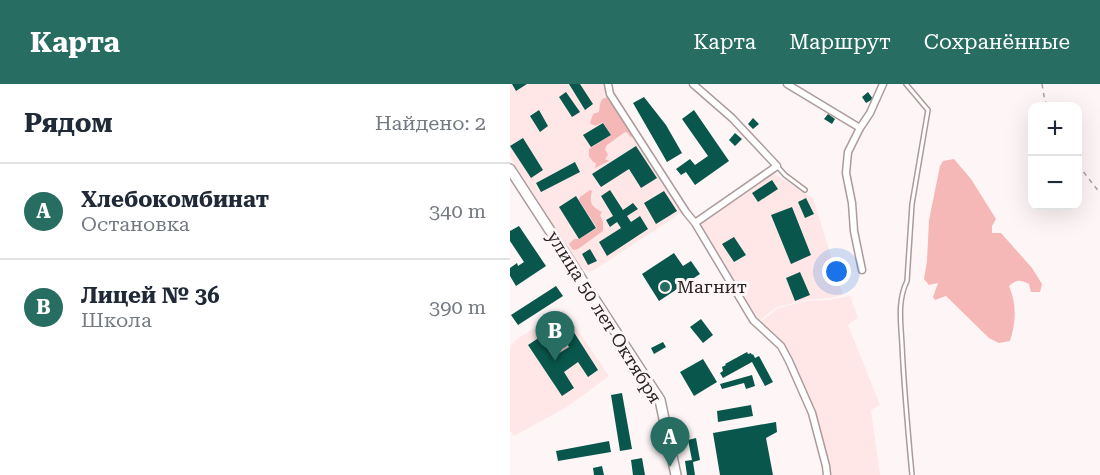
<!DOCTYPE html>
<html lang="ru">
<meta charset="utf-8">
<style>
body{margin:0;font-family:"Roboto Serif",serif;background:#f2f2f3;color:#1f2937}
.controls{position:absolute;right:18px;top:18px;display:grid;overflow:hidden;border-radius:12px;box-shadow:0 6px 24px #0002}
.controls button{width:54px;height:54px;display:grid;place-items:center;padding:0;border:0;border-bottom:2px solid #e0e1e3;background:#fff;color:#1f2937;font:30px sans-serif}
.you{position:absolute;left:327px;top:188px;width:21px;height:21px;margin:-15px;border:4px solid #fff;border-radius:50%;background:#1a73e8;box-shadow:0 0 0 9px #1a73e833}
.badge{display:grid;place-items:center;width:39px;height:39px;border-radius:50%;background:#276d62;color:#fff;font-size:20px;font-weight:700}
.pin{position:absolute;translate:-50% -50px;filter:drop-shadow(0 2px 3px #0008)}
.pin::after{content:'';position:absolute;top:32px;width:21px;height:18px;background:inherit;clip-path:polygon(0 0,100% 0,50% 100%)}
.list{margin:0;padding:0;list-style:none}
h2{display:flex;justify-content:space-between;align-items:center;height:78px;margin:0;padding:0 24px;font-size:26px}
h2 small{font-size:20px;font-weight:400;color:#747a83}
.list li{display:grid;grid-template-columns:39px 1fr auto;gap:18px;align-items:center;box-sizing:border-box;height:96px;padding:0 24px;border-top:2px solid #e0e1e3}
.list b{display:block;font-size:22px;white-space:nowrap}
.list p{margin:0;font-size:20px;white-space:nowrap;color:#747a83}
.list em{font-size:20px;font-style:normal;color:#747a83}
.map{position:relative;flex:none;width:590px;height:391px;overflow:hidden}
header{display:flex;align-items:center;gap:36px;box-sizing:border-box;height:84px;padding:0 30px;background:#276d62;color:#fff}
header strong{font-size:28px}
nav{display:flex;gap:33px;margin-inline-start:auto;font-size:21px}
main{display:flex}
aside{flex:1;background:#fff}
.map>svg:first-child{display:block}
</style>
<header>
<strong>Карта</strong>
<nav><a>Карта</a><a>Маршрут</a><a>Сохранённые</a></nav>
</header>
<main>
<aside>
<h2>Рядом<small>Найдено: 2</small></h2>
<ul class="list">
<li><span class="badge">A</span><div><b>Хлебокомбинат</b><p>Остановка</p></div><em>340 m</em></li>
<li><span class="badge">B</span><div><b>Лицей № 36</b><p>Школа</p></div><em>390 m</em></li>
</ul>
</aside>
<div class="map">
<svg width="590" height="391" viewBox="0 0 590 391">
<rect width="100%" height="100%" fill="#fef6f6"/>
<path fill="#fee7e6" d="M0 0H96L169 122V129L161 136 84 186 78 188 76 187 69 181 0 73Z
M263 89 303 114 333 211 320 214 296 216 267 223 249 237 188 139Z
M340 212 348 234 338 241 370 321 361 326 370 391H319L316 369 306 332 275 265 250 238 268 224 296 217 320 216Z
M54 226 99 292 57 323 4 352 0 347V262L7 255Z"/>
<path fill="#f5b8b7" d="M98 13 122 51 121 54 118 49 115 48 97 61 95 65 98 71 95 75 99 77 85 84 86 79 83 78 79 72V65L101 51 93 38C89 40 85 44 80 39L83 30 89 28 90 20 92 15Z
M444 75 461 95 486 135 482 142V149H491L522 184 532 200 530 208H521L519 200C510 196 506 195 499 202 507 221 506 238 500 257L489 259 479 254 436 212 425 216 423 213 428 199 419 201 414 195 417 177 419 136 430 82 433 77Z
M80 106 82 107C79 119 81 122 92 128L90 131 93 138V147L68 165 63 166 59 160 64 155H69L87 144 69 116 70 113Z"/>
<path fill="#09574c" d="M2 0H17L6 7Z
M59 0H70L83 20 75 26Z
M56 8 70 28 62 33 49 13Z
M358 8 363 15 356 19 352 13Z
M134 13 156 41 172 69 157 78 123 19Z
M29 26 38 42 30 48 20 32Z
M184 26 219 77 185 101 176 88 171 91 166 85 180 75 185 81 198 72 172 35Z
M318 30 325 35 322 40 314 35Z
M243 34 249 40 243 45 238 40Z
M93 39 101 51 81 63 73 51Z
M225 49 232 55 225 62 219 56Z
M13 54 33 86 21 94 0 62Z
M126 62 147 94 131 104 119 85 91 103 82 90Z
M65 78 70 88 31 108 26 99Z
M262 96 268 105 248 118 242 109Z
M100 106 113 126 123 119 128 125 117 132 121 138 130 132 138 145 97 172 89 158 111 144 107 138 100 143 96 136 103 132 91 112Z
M154 107 167 127 146 140 134 119Z
M66 112 86 144 69 155 49 123Z
M296 114 304 130 295 134 288 118Z
M282 123 301 171 281 180 261 131Z
M9 142 36 182 6 202 0 192V184L7 179 8 182 14 178 0 157V147Z
M224 153 236 171 224 178 212 160Z
M80 165 87 177 78 181 72 170Z
M164 169 173 182 181 177 190 190 149 217 132 190Z
M290 188 300 211 285 217 276 194Z
M46 202 53 212 8 241 1 231Z
M191 235 203 251 193 259 180 243Z
M58 239 88 286 78 293 68 278 54 288 64 304 52 312 18 261 30 253 43 273 59 263 48 246Z
M153 258 156 263 144 270 141 264Z
M237 268 238 270 241 269 242 271 243 270 245 274 249 272 263 298 255 302 242 278 213 294 210 289 213 287 212 283 216 281 215 280Z
M193 275 207 298 184 312 170 288Z
M242 291 245 302 236 305 234 299 212 305 210 300Z
M112 309 122 365 110 367 101 311Z
M241 321 243 332 208 338 207 327Z
M266 338 267 348 256 354 263 391H210L203 349Z
M186 354 190 376 183 378 185 391H177L175 377 182 376 178 356Z
M99 357 101 368 48 377 46 367Z
M132 374 135 391H123L121 376Z
M92 382 94 391H84L83 384Z"/>
<g fill="none" stroke-linecap="round" stroke-linejoin="round">
<defs>
<path id="lane" d="M396 0 418 26 402 120 397 197C387 217 391 240 392 261 394 305 398 348 402 391
M267 82 275 91 295 106"/>
<path id="street" d="M98 0 100 10 176 128 185 139 243 236 271 262 279 277 302 329 316 382 317 391
M183 0 222 34 267 82 185 139
M277 0 350 44
M352 186 344 147 342 119 336 89 338 68 350 44 360 29 373 0"/>
<path id="secondary" d="M0 85 150 316 166 391"/>
</defs>
<use href="#lane" stroke="#ad9b9b" stroke-width="6"/>
<use href="#street" stroke="#ad9b9b" stroke-width="9"/>
<use href="#secondary" stroke="#ad9b9b" stroke-width="12"/>
<path stroke="#a8a0a0" stroke-width="1.5" stroke-dasharray="4.5 4.5" stroke-linecap="butt" d="M532 0 534 12 537 22
M568 81 590 109"/>
<use href="#lane" stroke="#fff" stroke-width="3"/>
<use href="#street" stroke="#fff" stroke-width="6"/>
<use href="#secondary" stroke="#fff" stroke-width="9"/>
</g>
<circle fill="#276d62" stroke="#fef6f6" stroke-width="2" cx="155" cy="203" r="6"/>
<g text-anchor="middle" stroke-width="6" stroke-linejoin="round" paint-order="stroke">
<g font-size="18" fill="#2b2424" stroke="#fef6f6" text-anchor="start">
<text x="167" y="209">Магнит</text>
</g>
<g font-size="18" fill="#2b2424" stroke="#fef6f6">
<text transform="translate(94 233) rotate(58)" y="6">улица 50 лет Октября</text>
</g>
</g>
</svg>
<div class="controls">
<button>+</button>
<button>−</button>
</div>
<div class="you"></div>
<div class="pin badge" style="left:160px;top:383px">A</div>
<div class="pin badge" style="left:45px;top:277px">B</div>
</div>
</main>
